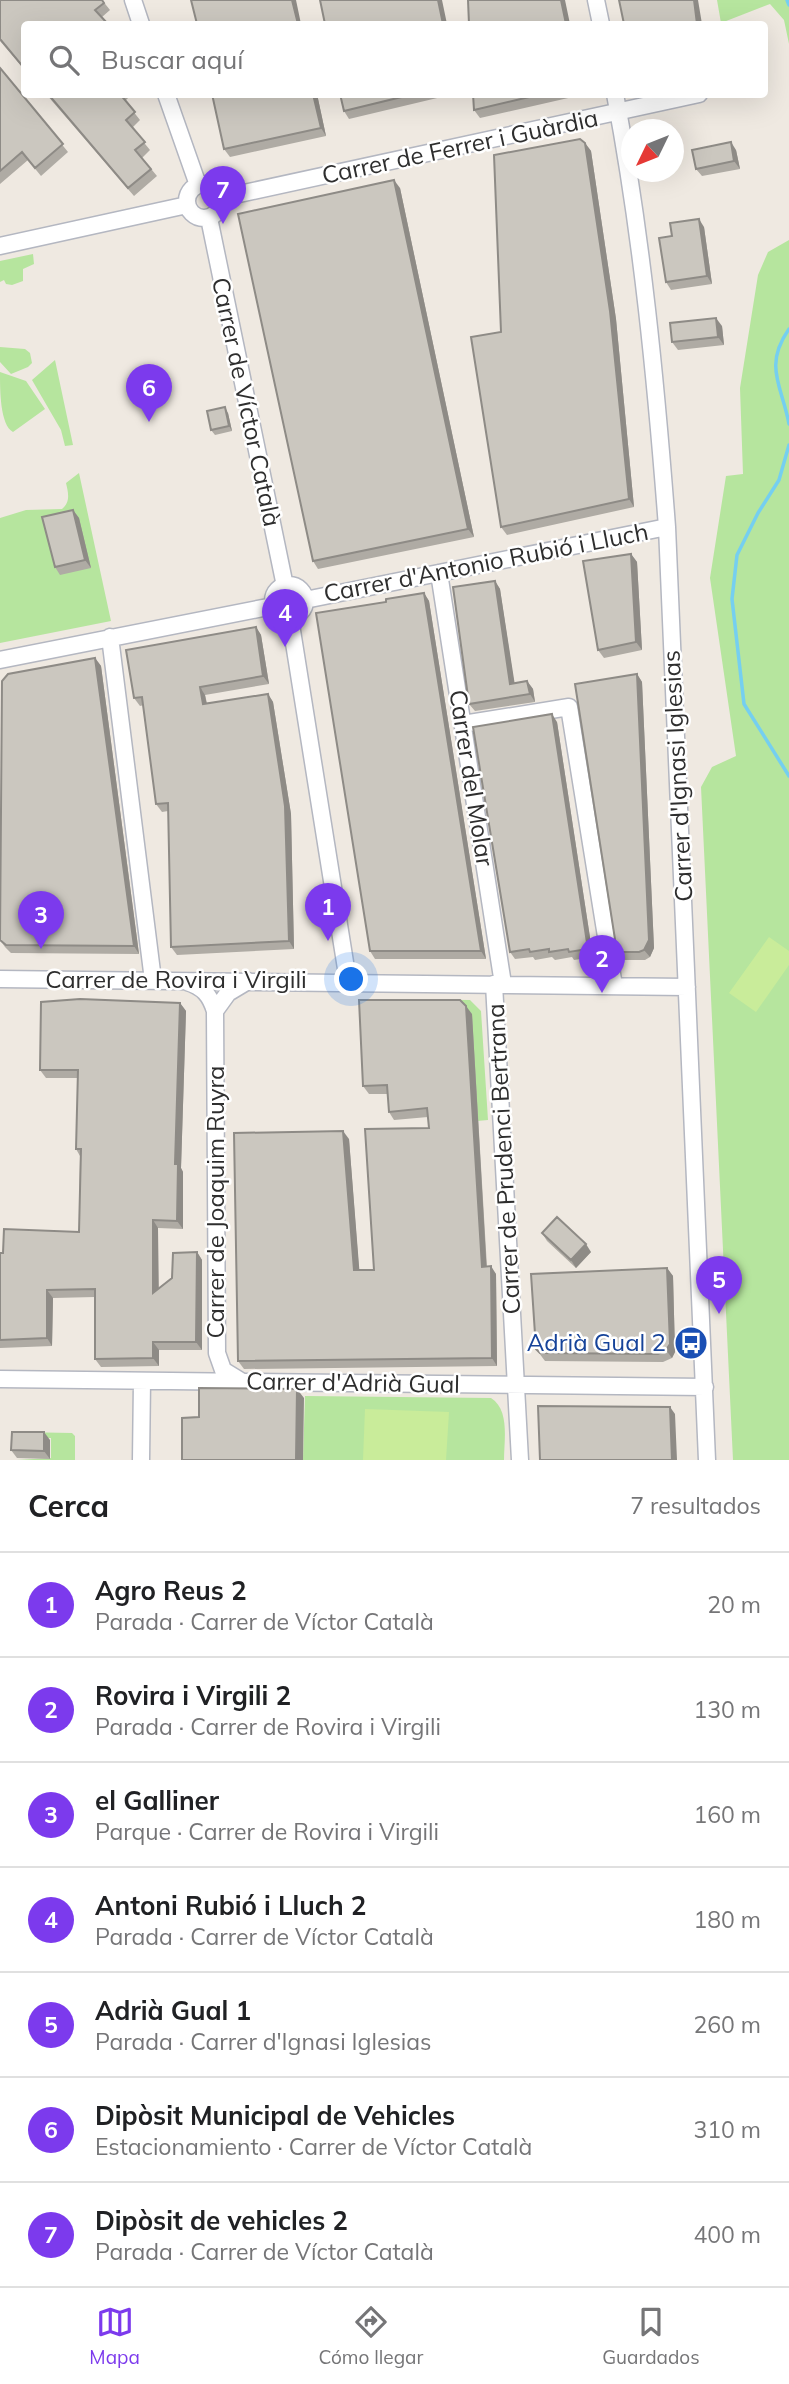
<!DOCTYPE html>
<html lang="es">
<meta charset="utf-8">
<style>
body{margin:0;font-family:Mulish,sans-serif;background:#f6f6f6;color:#202124}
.compass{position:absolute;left:621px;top:119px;width:63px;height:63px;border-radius:50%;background:#fff;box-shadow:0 7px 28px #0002;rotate:227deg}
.you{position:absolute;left:352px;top:980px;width:24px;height:24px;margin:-18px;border:5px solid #fff;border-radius:50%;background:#1a73e8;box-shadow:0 0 0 10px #1a73e833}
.badge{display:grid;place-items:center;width:46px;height:46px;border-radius:50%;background:#7c3aed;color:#fff;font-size:23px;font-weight:700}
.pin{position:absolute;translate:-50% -58px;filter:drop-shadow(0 2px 4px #0008)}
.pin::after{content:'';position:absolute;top:37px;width:24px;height:21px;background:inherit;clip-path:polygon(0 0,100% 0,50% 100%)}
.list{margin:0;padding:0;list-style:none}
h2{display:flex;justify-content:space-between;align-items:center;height:91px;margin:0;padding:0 28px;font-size:30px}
h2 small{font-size:23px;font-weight:400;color:#757577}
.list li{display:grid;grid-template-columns:46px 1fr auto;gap:21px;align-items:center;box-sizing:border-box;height:105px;padding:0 28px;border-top:2px solid #e0e0e0}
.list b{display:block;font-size:26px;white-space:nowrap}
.list p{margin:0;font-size:23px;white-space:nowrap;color:#757577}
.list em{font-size:23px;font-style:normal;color:#757577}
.icon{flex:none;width:38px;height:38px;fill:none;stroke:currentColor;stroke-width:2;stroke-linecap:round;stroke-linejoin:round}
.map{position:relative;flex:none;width:789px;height:1460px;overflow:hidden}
.search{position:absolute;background:#fff;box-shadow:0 7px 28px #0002;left:21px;right:21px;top:21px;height:77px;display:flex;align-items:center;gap:18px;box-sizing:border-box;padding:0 24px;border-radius:7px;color:#757577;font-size:26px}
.sheet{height:826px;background:#fff}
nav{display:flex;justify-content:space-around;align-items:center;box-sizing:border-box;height:98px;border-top:2px solid #e0e0e0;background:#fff;font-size:19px;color:#757577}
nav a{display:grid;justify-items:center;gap:4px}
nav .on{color:#7c3aed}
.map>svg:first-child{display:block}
</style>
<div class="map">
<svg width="789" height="1460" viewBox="0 0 789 1460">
<rect width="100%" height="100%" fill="#efe9e1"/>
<path fill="#b6e59e" d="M717 0H789V44L784 20 770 4 721 23Z
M789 240V1460H733L701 787 712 767 736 756 710 578 726 476 743 474 740 388 758 275 768 252Z
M33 254 34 264 23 269V281L12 285 6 284 4 280 0 282V261Z
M0 347 25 349 30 353 32 363 28 367 11 374 0 362Z
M55 360 73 445 65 446 61 430 32 380Z
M0 372 26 381 45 409 13 432C0 425 0 390 0 372Z
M79 473 111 621 0 643V518L26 510 62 509C71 502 68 492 66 483Z
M364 999 470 1000 481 1011 488 1120 477 1121 364 1008Z
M305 1396 491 1398C510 1410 504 1440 504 1460H303Z
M19 1432 72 1433 75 1436V1460H17L51 1458V1438H33Z"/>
<path fill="#c9ec9a" d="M769 937 789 951V965L756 1012 729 993Z
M365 1409 449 1412 446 1460H363Z"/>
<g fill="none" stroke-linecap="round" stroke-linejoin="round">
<path stroke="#75cff0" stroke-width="3.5" d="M787 0 789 5
M789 329C763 366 782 386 789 424
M789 445 779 480 758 513 737 555 732 599 744 704 789 776"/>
<defs>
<path id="minor" d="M133 0 141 24
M596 0 601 24
M166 94 198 185
M615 94C642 237 656 382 667 527L707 1460
M187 201a17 17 0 1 1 34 0a17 17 0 1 1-34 0Z
M221 198 699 94
M209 218 285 586
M0 246 187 205
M439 573 503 984
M273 601a16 16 0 1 1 32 0a16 16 0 1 1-32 0Z
M305 600 667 527
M290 618 348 981
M110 637 153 980
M0 660 273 606
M463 724 569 707 614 986
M0 979 687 987
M187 982C203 987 210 995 215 1011L217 1353 223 1370 241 1381
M494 984 520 1460
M215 1011 228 993 248 981
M0 1379 705 1387
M141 1460 142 1381"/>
</defs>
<use href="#minor" stroke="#b4b7c1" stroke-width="19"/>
<use href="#minor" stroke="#fff" stroke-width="16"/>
</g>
<path fill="#afaba4" d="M0 0H102L110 10 102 17 24 24V69L0 41Z
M0 68 68 152 41 176 28 160 0 184Z
M46 94H132L125 101 140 120 132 128 150 150 142 158 157 176 134 196Z
M212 94H317L326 136 230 157 224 149Z
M340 94H454L349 119 344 111Z
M473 94H578L577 96 480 118 474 110Z
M585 143 591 151 616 319 634 507 507 535 501 527V332Z
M736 150 740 169 702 176 696 169Z
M400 188 474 537 318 569 313 561Z
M704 227 712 284 671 290 666 282 672 236Z
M722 326 724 345 678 350 672 342Z
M228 413 232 431 215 435 211 430Z
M73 510 79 518 91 568 60 575 55 567Z
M631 554 637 562 642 650 604 658 598 650Z
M495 581 500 589 514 683 527 681 533 689 535 702 475 711 469 704Z
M424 593 429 601 486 959H375L370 951 386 602Z
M256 627 261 635 269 684 205 695 207 703 268 694 273 702 291 814 294 949 177 955 171 947 168 811 162 812 156 804 144 705 140 706 134 698Z
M95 658 101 666 139 954 11 953 5 947 0 940Z
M637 674 642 682 654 948 650 957 645 960H623L617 952Z
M557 722 593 957 574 960 572 957 555 960 552 957 535 960 533 957 515 959 510 952Z
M180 1003 186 1011 181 1168 183 1172V1229L158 1228V1288L172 1278 197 1252 202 1260V1350H159V1366L101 1367 95 1359V1297L53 1298 52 1346 0 1348V1253L79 1232 80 1156 76 1149 78 1078H46L40 1070Z
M472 1014 487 1267 496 1274 497 1366 244 1369 238 1361 349 1139 359 1270H374L429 1128 428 1117 394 1120 389 1112 388 1094H369L363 1086Z
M542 1233 591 1252 576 1268 547 1241Z
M667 1268 673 1276 675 1352 672 1358 663 1362 545 1361 536 1349Z
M50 1440V1459L17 1458 11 1450Z"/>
<path fill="#8e8b86" d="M292 0H296L301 24H298Z
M438 0H442L447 24H443Z
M561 0H565L570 24H566Z
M694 0H698L702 24H697Z
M313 94H317L326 136 321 128Z
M731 142 736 150 740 169 734 161Z
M585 143 591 151 616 319 634 507 629 499Z
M394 180 400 188 474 537 468 529Z
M699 219 704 227 712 284 707 276Z
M716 318 722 326 724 345 718 337Z
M225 407 228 413 232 431 229 426Z
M73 510 79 518 91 568 85 560Z
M631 554 637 562 642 650 636 642Z
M495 581 500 589 516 692 510 684Z
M424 593 429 601 486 959 481 951Z
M256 627 261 635 269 684 263 676Z
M95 658 101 666 139 954 134 946Z
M637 674 642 682 654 948 650 957 644 950Z
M527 681 533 689 535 702 530 694Z
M200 687 205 695 208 712 203 704Z
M268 694 273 702 291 814 294 949 289 941Z
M552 714 557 722 593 957 588 949Z
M180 1003 186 1011 181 1168 183 1172V1229L177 1221 175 1164Z
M466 1006 472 1014 487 1275 482 1267Z
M343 1131 349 1139 360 1278 354 1270Z
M153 1220 158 1228 159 1301 153 1293Z
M586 1244 591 1252 576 1268 571 1260Z
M197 1252 202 1260V1350L196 1342Z
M491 1266 496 1274 497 1366 492 1358Z
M667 1268 673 1276 675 1352 672 1358 666 1350Z
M47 1290 53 1298 52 1346 47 1338Z
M153 1342 159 1350V1366L153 1358Z
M297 1389 304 1398 303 1460H296Z
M670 1407 675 1414 677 1460H672Z
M44 1432 50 1440V1459L44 1451Z"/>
<path fill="#cbc7bf" stroke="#8e8b86" stroke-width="2" d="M0 0H102L104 3 95 10 108 24H24V68L0 39Z
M191 0H292L298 24H197Z
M320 0H438L443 24H325Z
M468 0H561L566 24H469Z
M619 0H694L697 24H624Z
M0 68 63 144 35 168 22 152 0 171Z
M48 94H120L135 112 126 120 145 142 135 150 151 169 128 188Z
M212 94H313L321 128 224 149Z
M340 94H414L344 111Z
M473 94H542L474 110Z
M580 139 585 143 610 311 629 499 501 527 471 337 501 332 494 155Z
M731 142 734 161 696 169 692 150Z
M394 180 468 529 313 561 238 214Z
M699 219 707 276 666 282 659 238 672 236 670 223Z
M716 318 718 337 672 342 670 323Z
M225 407 229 426 211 430 207 411Z
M73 510 85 560 55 567 42 517Z
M631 554 636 642 598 650 583 561Z
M495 581 510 684 527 681 530 694 469 704 453 587Z
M424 593 481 951H370L316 613 386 602V599Z
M256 627 263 676 200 687 203 704 268 694 285 806 289 941 171 947 168 803 156 804 142 697 134 698 126 650Z
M95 658 134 946 6 945 0 940 2 681 8 674Z
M637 674 649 940 644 950 639 952H617L575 684Z
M552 714 588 949 569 952 568 949 549 952V949L530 952 529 949 510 952 473 727Z
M80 999 180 1003 175 1164H178L177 1221 153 1220V1293L172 1278 173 1253 197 1252 196 1342H153V1358L95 1359V1289L47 1290V1338L0 1340V1253H3L4 1229 79 1232 81 1149H76L78 1070H40L41 1002Z
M359 1000H460L466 1006 482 1267 491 1266 492 1358 238 1361 234 1133 343 1131 354 1270H374L365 1129 429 1128 427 1108 389 1112 387 1085 363 1086Z
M557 1217 586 1244 571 1260 542 1233Z
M667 1268 670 1344 666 1350 658 1354 540 1353 536 1349 531 1274Z
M199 1388 297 1389 296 1460H182V1418L199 1417Z
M538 1406 670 1407 672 1460H540Z
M12 1432H44V1451L11 1450Z"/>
<defs>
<symbol id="bus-disc" viewBox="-11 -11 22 22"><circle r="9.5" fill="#1a4fb4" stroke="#fff"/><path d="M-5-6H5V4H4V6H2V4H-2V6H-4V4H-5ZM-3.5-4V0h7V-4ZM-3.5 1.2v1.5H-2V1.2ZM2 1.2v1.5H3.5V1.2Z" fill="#fff"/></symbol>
</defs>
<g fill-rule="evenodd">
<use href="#bus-disc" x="672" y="1324" width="38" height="38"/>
</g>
<g text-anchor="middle" stroke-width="5" stroke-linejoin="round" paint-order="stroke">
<g font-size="24" fill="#2e2e2e" stroke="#fff">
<text transform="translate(460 147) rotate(-12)" y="8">Carrer de Ferrer i Guàrdia</text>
<text transform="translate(246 402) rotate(78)" y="8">Carrer de Víctor Català</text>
<text transform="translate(486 563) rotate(-11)" y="8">Carrer d'Antonio Rubió i Lluch</text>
<text transform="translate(678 776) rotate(-93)" y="8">Carrer d'Ignasi Iglesias</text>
<text transform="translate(471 778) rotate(81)" y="8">Carrer del Molar</text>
<text x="176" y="988">Carrer de Rovira i Virgili</text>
<text transform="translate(504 1159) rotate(-93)" y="8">Carrer de Prudenci Bertrana</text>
<text transform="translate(216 1202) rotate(-90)" y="8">Carrer de Joaquim Ruyra</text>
<text transform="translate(353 1383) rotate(1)" y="8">Carrer d'Adrià Gual</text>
</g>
<g font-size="24" fill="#164399" stroke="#fff" text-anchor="end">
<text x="666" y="1351">Adrià Gual 2</text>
</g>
</g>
</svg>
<svg class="compass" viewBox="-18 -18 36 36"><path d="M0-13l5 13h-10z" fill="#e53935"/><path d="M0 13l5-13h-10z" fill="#757577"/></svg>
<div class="you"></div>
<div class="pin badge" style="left:328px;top:941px">1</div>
<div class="pin badge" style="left:602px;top:993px">2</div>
<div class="pin badge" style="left:41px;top:949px">3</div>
<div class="pin badge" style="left:285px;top:647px">4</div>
<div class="pin badge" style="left:719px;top:1314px">5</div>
<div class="pin badge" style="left:149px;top:422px">6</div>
<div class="pin badge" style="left:223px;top:224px">7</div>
<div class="search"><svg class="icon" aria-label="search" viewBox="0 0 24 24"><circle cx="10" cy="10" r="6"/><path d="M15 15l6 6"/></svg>Buscar aquí</div>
</div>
<section class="sheet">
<h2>Cerca<small>7 resultados</small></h2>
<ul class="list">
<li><span class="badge">1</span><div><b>Agro Reus 2</b><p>Parada · Carrer de Víctor Català</p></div><em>20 m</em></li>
<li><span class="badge">2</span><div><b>Rovira i Virgili 2</b><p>Parada · Carrer de Rovira i Virgili</p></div><em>130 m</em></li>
<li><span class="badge">3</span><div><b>el Galliner</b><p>Parque · Carrer de Rovira i Virgili</p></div><em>160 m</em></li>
<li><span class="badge">4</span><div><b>Antoni Rubió i Lluch 2</b><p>Parada · Carrer de Víctor Català</p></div><em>180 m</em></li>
<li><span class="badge">5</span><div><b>Adrià Gual 1</b><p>Parada · Carrer d'Ignasi Iglesias</p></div><em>260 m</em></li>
<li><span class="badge">6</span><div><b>Dipòsit Municipal de Vehicles</b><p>Estacionamiento · Carrer de Víctor Català</p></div><em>310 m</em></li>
<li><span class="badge">7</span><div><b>Dipòsit de vehicles 2</b><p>Parada · Carrer de Víctor Català</p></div><em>400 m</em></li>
</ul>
</section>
<nav>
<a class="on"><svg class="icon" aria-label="map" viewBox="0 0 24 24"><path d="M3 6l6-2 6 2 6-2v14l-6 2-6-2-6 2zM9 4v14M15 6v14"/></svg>Mapa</a>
<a><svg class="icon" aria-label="directions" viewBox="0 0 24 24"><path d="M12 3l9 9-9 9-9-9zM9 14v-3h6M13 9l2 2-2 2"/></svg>Cómo llegar</a>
<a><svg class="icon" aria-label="saved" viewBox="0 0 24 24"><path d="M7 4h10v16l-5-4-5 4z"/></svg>Guardados</a>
</nav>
